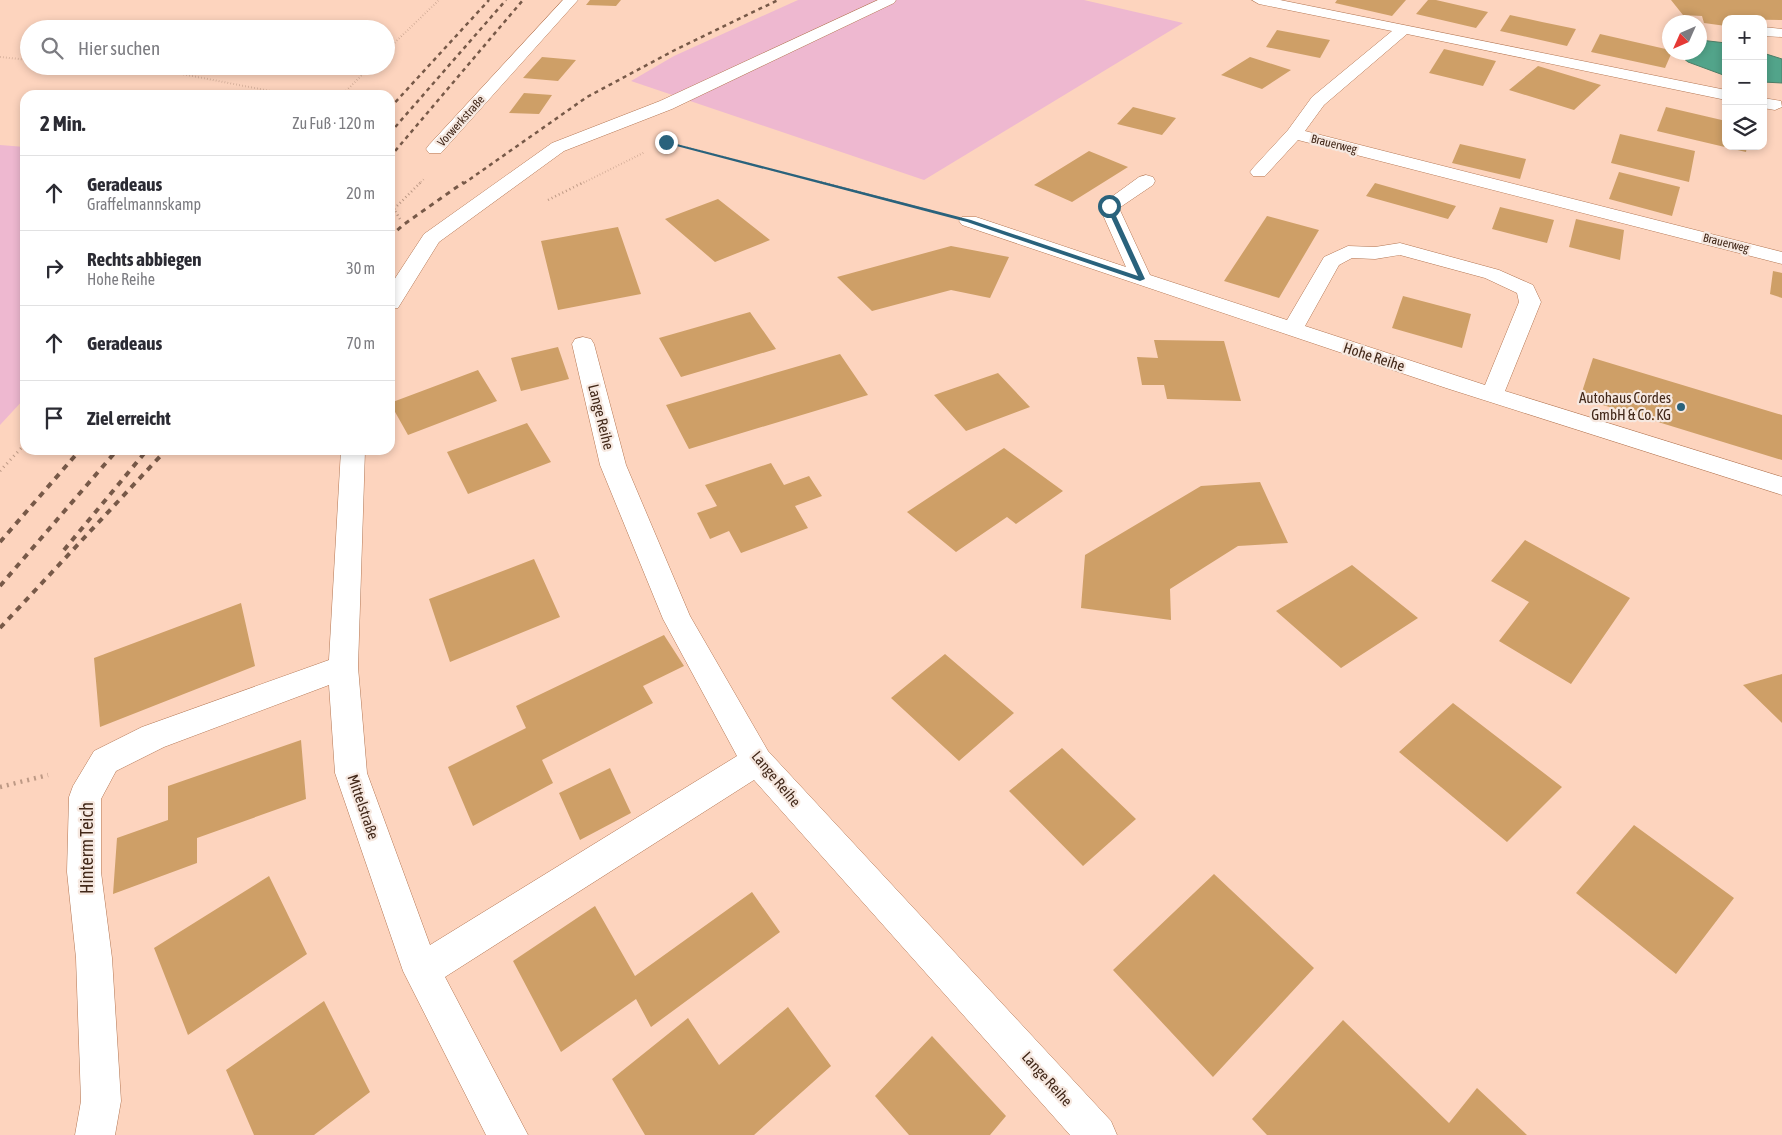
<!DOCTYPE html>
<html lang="de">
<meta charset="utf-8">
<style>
body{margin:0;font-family:"Asap Condensed",sans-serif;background:#f2f2f3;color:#2b2b33}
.controls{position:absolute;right:15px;top:15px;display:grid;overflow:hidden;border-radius:10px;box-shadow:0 2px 8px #0003}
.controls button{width:45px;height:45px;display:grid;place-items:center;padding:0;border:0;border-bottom:1px solid #e1e1e2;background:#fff;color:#2b2b33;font:25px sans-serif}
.compass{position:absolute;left:1662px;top:15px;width:45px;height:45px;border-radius:50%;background:#fff;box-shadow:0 2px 8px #0003;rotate:225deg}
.stop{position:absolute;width:15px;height:15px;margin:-11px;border:4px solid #29627c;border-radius:50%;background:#fff}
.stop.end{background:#29627c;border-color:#fff;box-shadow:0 1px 5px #0008}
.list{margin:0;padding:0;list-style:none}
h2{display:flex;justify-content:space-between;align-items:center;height:65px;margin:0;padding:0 20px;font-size:21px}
h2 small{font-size:16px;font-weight:400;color:#7c7c81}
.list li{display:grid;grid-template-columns:32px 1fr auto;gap:15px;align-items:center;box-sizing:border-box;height:75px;padding:0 20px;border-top:1px solid #e1e1e2}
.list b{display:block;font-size:19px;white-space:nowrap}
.list p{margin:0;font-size:16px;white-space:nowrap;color:#7c7c81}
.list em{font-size:16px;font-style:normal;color:#7c7c81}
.icon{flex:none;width:28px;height:28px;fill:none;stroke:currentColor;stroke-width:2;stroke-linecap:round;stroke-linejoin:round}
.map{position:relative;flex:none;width:1782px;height:1135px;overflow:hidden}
.search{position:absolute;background:#fff;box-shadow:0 2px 8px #0003;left:20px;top:20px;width:375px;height:55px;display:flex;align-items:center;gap:12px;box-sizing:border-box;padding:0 18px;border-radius:28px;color:#7c7c81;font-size:19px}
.panel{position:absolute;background:#fff;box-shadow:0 2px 8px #0003;left:20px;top:90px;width:375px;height:365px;border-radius:15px}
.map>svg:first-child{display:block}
</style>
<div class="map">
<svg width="1782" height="1135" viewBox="0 0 1782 1135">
<rect width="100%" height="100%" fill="#fdd4be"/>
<path fill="#eeb8d0" d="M798 0H1084L1183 23 924 180 631 81 674 56Z
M0 145 25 147V398L0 425Z"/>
<path fill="#52a48a" stroke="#4d7f68" d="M1700 40 1726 43V76L1688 62 1678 54 1679 53 1700 52Z
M1763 53 1782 59V83L1763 82Z"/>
<path fill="#ce9f67" d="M590 0H621L616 6 586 5Z
M1337 0H1406L1392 16 1335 3Z
M1428 0H1436L1488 12 1476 28 1416 14Z
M1671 0H1782V20L1726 19V26L1704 23 1702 16 1683 15Z
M1510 15 1542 22 1576 29 1567 46 1500 31Z
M1277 30 1330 40 1320 58 1266 47Z
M1600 34 1670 50 1672 52 1665 68 1591 52Z
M1444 49 1496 61 1483 86 1429 73Z
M542 57 576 60 558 81 523 78Z
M1250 57 1291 70 1262 89 1221 75Z
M1538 66 1601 85 1574 110 1509 90Z
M524 93 552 95 539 114 509 113Z
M1133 107 1176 118 1162 135 1117 124Z
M1666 107 1726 121V146H1747L1746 152 1657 131Z
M1620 134 1695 151 1689 182 1611 163Z
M1460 144 1526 159 1520 179 1452 163Z
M1089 151 1128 167 1072 202 1034 185Z
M1619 172 1680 187 1672 216 1609 199Z
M1375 183 1456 206 1448 219 1366 196Z
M718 199 770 240 715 262 665 219Z
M1500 207 1554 220 1547 243 1492 229Z
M1267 216 1319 230 1279 298 1224 281Z
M1576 219 1624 230 1620 260 1569 247Z
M618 227 641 294 558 310 541 241Z
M951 246 1009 257 990 298 951 290 872 311 837 277Z
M1773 271 1782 273V298L1770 294Z
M1403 296 1471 314 1462 348 1392 328Z
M750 312 776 349 681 377 659 338Z
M1154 340 1224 341 1241 401 1167 399 1164 385H1142L1137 357 1158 358Z
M558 347 569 379 521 391 511 358Z
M840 354 868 395 689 449 666 405Z
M1593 358 1782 415V460L1580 398Z
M478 370 497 401 408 435 390 403Z
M998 373 1030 407 966 431 934 395Z
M527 423 551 462 468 494 447 452Z
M1004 448 1063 491 1016 524 1007 517 956 552 907 512Z
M771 463 784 485 809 476 822 496 795 506 808 528 741 553 729 531 710 539 697 513 717 506 705 485Z
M1260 482 1288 543 1238 546 1170 589 1171 620 1081 608 1085 555 1201 486Z
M1525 540 1630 598 1571 684 1499 641 1529 602 1491 581Z
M534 559 560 617 450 662 429 599Z
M1352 565 1418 618 1341 668 1276 611Z
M241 603 255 666 100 727 94 658Z
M664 635 684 666 643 686 653 703 542 760 553 783 473 826 448 767 526 728 516 706Z
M945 654 1014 713 959 761 891 698Z
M1782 674V723L1743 685Z
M1453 703 1562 787 1507 842 1399 752Z
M301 740 306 799 197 838V863L113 894 117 838 168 820V786Z
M1062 748 1136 819 1083 866 1009 791Z
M610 768 631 813 580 840 559 793Z
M1634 825 1734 898 1676 974 1576 893Z
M1214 874 1314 968 1213 1077 1113 970Z
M269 876 307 954 188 1035 154 948Z
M752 892 780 932 651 1027 636 999 561 1052 513 961 595 906 635 976Z
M324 1001 370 1092 314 1135H254L226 1070Z
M788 1007 831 1066 754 1135H645L612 1079 688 1018 719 1065Z
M1343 1020 1449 1123 1477 1088 1527 1135H1267L1252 1119Z
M932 1036 1006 1116 990 1135H909L875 1096Z"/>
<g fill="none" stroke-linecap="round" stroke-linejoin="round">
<defs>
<path id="minor" d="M563 0H578L441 153H429L426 149 429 145Z
M878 0H896L894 3 672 109 564 151 439 242 398 308 390 309V286L424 234 552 143 660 101Z
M1252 0H1280L1726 90V100L1407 34 1324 105 1305 131 1782 252V264L1298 140 1265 176H1253L1250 172 1253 168 1288 130 1312 97 1392 31 1259 4Z
M1763 27 1782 29V37L1763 36Z
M1763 98 1781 101 1782 107 1775 110 1763 108Z
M1146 175 1153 177 1155 181 1153 185 1119 208 1150 275 1287 320 1324 257 1348 246 1375 247 1400 243 1499 270 1533 285 1541 302 1505 391 1782 477V495L1446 388 962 225 959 221 962 217H976L1126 267 1099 206 1139 177ZM1400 255 1485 278 1517 293 1519 302 1485 385 1305 326 1339 265 1352 258 1375 259Z
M583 337 591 339 594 344 626 465 690 616 768 751 1111 1121 1117 1135H1070L754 780 445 977 528 1135H486L403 971 335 773 329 685 164 747 116 771 101 799V872L112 958 121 1101 115 1135H75L81 1101 76 958 67 872 69 797 73 786 94 751 142 727 329 660 341 450H365L358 667 367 773 430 945 737 756 663 619 600 465 572 344 575 339Z"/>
</defs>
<use href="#minor" stroke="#b37653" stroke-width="1"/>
<path stroke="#bd9985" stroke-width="2" stroke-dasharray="0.5 2.5" stroke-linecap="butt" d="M386 51 439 0
M0 57 29 60
M109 66 161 70 291 95
M342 95 371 66
M667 142 826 184
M419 184 424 179
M581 184 645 152"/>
<path stroke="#bd9985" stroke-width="2.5" stroke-dasharray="1 3" stroke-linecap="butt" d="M821 182 934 212
M548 200 584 182
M400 219 394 209 421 182"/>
<path stroke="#bd9985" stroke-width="3" stroke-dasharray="1 4" stroke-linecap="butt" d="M0 471 25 444"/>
<path stroke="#bd9985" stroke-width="4.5" stroke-dasharray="2 5" stroke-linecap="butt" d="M0 787 48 775"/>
<use href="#minor" fill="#fff" fill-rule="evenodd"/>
<path stroke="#775948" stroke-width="2.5" stroke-dasharray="4 4" stroke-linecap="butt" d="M390 108 489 0
M390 133 506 0
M390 157 523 0
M463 184 587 97 673 51 778 0"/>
<path stroke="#775948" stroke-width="3" stroke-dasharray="5 5" stroke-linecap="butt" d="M390 237 403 225 464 182"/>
<path stroke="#775948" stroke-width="4" stroke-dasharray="6 6" stroke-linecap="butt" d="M0 542 80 450
M64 550 147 450
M0 586 117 450
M0 628 166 450"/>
</g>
<path fill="#29627c" d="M665 141 971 220 1138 276 1106 206 1111 205 1145 279 1140 281 967 222 665 143Z"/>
<circle fill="#29627c" stroke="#f6e8e0" stroke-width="2" cx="1681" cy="407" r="5"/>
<g text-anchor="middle" stroke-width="4.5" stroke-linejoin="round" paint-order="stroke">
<g font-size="12" fill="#422819" stroke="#f6e8e0">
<text transform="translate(461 121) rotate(-48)" y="4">Vorwerkstraße</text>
<text transform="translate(1334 144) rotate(14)" y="4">Brauerweg</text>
<text transform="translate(1726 243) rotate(14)" y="4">Brauerweg</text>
</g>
<g font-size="15" fill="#422819" stroke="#f6e8e0">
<text transform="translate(1374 357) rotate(18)" y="5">Hohe Reihe</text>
<text transform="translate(601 417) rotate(76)" y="5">Lange Reihe</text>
<text transform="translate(776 779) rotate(50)" y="5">Lange Reihe</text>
<text transform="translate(363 807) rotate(71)" y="5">Mittelstraße</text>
<text transform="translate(1047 1079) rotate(48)" y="5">Lange Reihe</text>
</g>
<g font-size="15" fill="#422819" stroke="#f6e8e0" text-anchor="end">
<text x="1671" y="403">Autohaus Cordes<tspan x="1671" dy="17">GmbH &amp; Co. KG</tspan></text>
</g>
<g font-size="18" fill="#422819" stroke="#f6e8e0">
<text transform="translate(87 848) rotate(-90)" y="6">Hinterm Teich</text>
</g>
</g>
</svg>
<div class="controls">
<button>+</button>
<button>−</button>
<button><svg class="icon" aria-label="layers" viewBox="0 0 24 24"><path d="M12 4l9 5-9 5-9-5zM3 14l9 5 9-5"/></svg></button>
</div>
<svg class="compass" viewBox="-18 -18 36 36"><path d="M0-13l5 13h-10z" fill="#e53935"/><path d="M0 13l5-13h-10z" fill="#7c7c81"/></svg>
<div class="stop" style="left:1109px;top:206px"></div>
<div class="stop end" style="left:666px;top:142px"></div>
<div class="search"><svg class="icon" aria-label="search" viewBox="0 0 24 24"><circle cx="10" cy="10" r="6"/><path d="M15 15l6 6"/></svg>Hier suchen</div>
<section class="panel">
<h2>2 Min.<small>Zu Fuß · 120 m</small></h2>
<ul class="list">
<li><svg class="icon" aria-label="ahead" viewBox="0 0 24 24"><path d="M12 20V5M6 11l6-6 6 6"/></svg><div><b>Geradeaus</b><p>Graffelmannskamp</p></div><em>20 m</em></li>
<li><svg class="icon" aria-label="right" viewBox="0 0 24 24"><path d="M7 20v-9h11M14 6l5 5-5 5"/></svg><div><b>Rechts abbiegen</b><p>Hohe Reihe</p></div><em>30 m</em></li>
<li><svg class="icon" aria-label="ahead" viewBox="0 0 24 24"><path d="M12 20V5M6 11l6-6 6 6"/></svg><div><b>Geradeaus</b></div><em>70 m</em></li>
<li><svg class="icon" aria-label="arrive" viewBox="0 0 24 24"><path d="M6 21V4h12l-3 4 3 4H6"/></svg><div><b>Ziel erreicht</b></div></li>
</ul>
</section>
</div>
